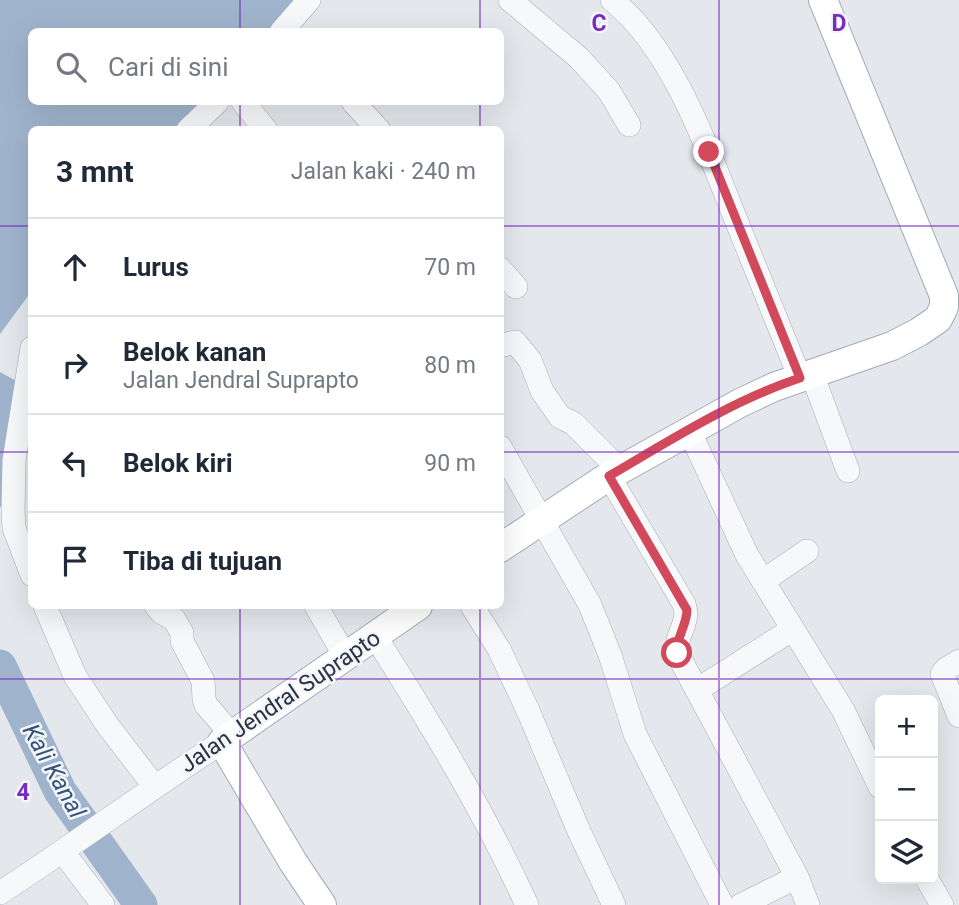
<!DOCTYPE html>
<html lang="id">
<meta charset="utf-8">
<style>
body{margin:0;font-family:Roboto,sans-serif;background:#f6f6f7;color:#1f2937}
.controls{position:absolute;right:21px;bottom:21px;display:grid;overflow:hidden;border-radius:10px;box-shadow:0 7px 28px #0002}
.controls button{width:63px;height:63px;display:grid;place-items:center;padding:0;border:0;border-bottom:2px solid #e0e1e3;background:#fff;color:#1f2937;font:35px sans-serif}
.stop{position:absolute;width:21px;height:21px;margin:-16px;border:5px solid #d1495b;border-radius:50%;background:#fff}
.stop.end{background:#d1495b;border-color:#fff;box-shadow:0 2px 7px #0008}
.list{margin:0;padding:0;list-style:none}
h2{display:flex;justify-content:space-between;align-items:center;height:91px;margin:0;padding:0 28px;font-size:30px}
h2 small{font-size:23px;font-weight:400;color:#747a83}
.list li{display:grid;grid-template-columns:46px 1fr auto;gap:21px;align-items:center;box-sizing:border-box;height:98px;padding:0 28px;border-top:2px solid #e0e1e3}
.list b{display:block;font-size:26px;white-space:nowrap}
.list p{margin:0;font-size:23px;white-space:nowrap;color:#747a83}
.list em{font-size:23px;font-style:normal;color:#747a83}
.icon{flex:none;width:38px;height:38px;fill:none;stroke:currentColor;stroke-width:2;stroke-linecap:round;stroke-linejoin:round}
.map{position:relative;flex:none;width:959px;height:905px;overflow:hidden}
.search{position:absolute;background:#fff;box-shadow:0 7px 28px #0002;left:28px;top:28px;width:476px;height:77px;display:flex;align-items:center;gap:18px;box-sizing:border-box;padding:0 24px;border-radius:10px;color:#747a83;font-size:26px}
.panel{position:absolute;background:#fff;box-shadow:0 7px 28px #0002;left:28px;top:126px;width:476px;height:483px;border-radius:10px}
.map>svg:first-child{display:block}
</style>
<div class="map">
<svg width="959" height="905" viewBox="0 0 959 905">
<rect width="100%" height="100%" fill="#e4e7ec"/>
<path fill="#9fb4cc" d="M0 0H295L267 31 32 32V102H203L177 129 32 130 31 292 0 334Z
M0 372 20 383 6 505 0 507Z"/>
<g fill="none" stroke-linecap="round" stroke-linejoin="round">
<path stroke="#9fb4cc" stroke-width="33" d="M0 666 60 791 141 905"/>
<defs>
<path id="minor" d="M510 0 579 58 609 91 629 125
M612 0C672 48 706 145 734 215 756 269 778 324 800 378
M281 32 309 0
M243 102 266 130
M353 102 379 130
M188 130 217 102
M500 269 516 287
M500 346 515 342 530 360 542 391 560 417 573 423 620 470
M32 348 14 460 13 510 14 528 32 575
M812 374 848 471
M689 430 747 555 843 710 880 787
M500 447 590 605 610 655 635 734 722 905
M609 476 684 604C691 622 675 634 677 653L797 877 808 905
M763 581 807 551
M45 606 75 676 108 726 155 787
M156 606 161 612 174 619 182 633V641L203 681 204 699 206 705 233 736
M316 606 345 656
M472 606 499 649 529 713 578 829 614 905
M375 636C430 723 484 811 527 905
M959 661 946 669 942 674 959 716
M697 690 793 629
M63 852 103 905
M927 879 942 905
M0 893C75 844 147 791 222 742
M741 905 797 877"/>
<path id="major" d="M500 548 609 476 740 403 774 387 892 346 919 332 938 319 944 307V296L823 0
M322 905 293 862 222 742 418 606"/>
</defs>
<use href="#minor" stroke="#a9aeb7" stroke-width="24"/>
<use href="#major" stroke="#a3abb8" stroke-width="30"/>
<use href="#minor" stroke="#f7f8fa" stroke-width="23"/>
<use href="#major" stroke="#fff" stroke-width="28"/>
</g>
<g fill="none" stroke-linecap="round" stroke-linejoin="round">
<path stroke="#d1495b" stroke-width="9" d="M677 653C676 637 687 625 687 610L609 476C669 441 733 400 800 378L709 152"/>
</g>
<path fill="none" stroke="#7b2cbf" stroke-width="2" stroke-opacity="0.55" d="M240 0V32M480 0V32M719 0V905M240 102V130M480 102V130M0 226H32M500 226H959M0 452H32M500 452H959M240 606V905M480 606V905M0 679H959"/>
<g text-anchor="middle" stroke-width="5" stroke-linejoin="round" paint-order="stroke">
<g font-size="23" fill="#2b3445" stroke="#f4f6f9">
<text transform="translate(280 701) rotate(-34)" y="8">Jalan Jendral Suprapto</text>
</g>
<g font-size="24" font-style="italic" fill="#34527a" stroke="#f4f6f9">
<text transform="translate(54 771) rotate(61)" y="8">Kali Kanal</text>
</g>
</g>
<g font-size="23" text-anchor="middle" font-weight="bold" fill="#7b2cbf" stroke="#f4f6f9" stroke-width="5" stroke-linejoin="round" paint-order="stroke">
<text x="599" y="31">C</text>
<text x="839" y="31">D</text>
<text x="23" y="800">4</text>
</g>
</svg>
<div class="controls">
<button>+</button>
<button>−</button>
<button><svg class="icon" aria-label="layers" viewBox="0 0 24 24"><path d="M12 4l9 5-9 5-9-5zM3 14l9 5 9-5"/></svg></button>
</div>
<div class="stop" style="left:677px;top:653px"></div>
<div class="stop end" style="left:709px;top:152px"></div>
<div class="search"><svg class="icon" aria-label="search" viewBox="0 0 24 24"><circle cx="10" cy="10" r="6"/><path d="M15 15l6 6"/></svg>Cari di sini</div>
<section class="panel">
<h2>3 mnt<small>Jalan kaki · 240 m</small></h2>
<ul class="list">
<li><svg class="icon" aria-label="ahead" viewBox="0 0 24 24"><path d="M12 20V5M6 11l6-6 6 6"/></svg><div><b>Lurus</b></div><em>70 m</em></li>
<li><svg class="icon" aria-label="right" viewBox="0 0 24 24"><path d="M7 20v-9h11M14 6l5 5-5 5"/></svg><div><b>Belok kanan</b><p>Jalan Jendral Suprapto</p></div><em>80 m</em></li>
<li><svg class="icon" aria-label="left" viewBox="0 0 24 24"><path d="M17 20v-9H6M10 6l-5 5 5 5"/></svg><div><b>Belok kiri</b></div><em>90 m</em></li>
<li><svg class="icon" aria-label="arrive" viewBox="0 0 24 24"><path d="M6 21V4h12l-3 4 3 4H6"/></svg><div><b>Tiba di tujuan</b></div></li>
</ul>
</section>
</div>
